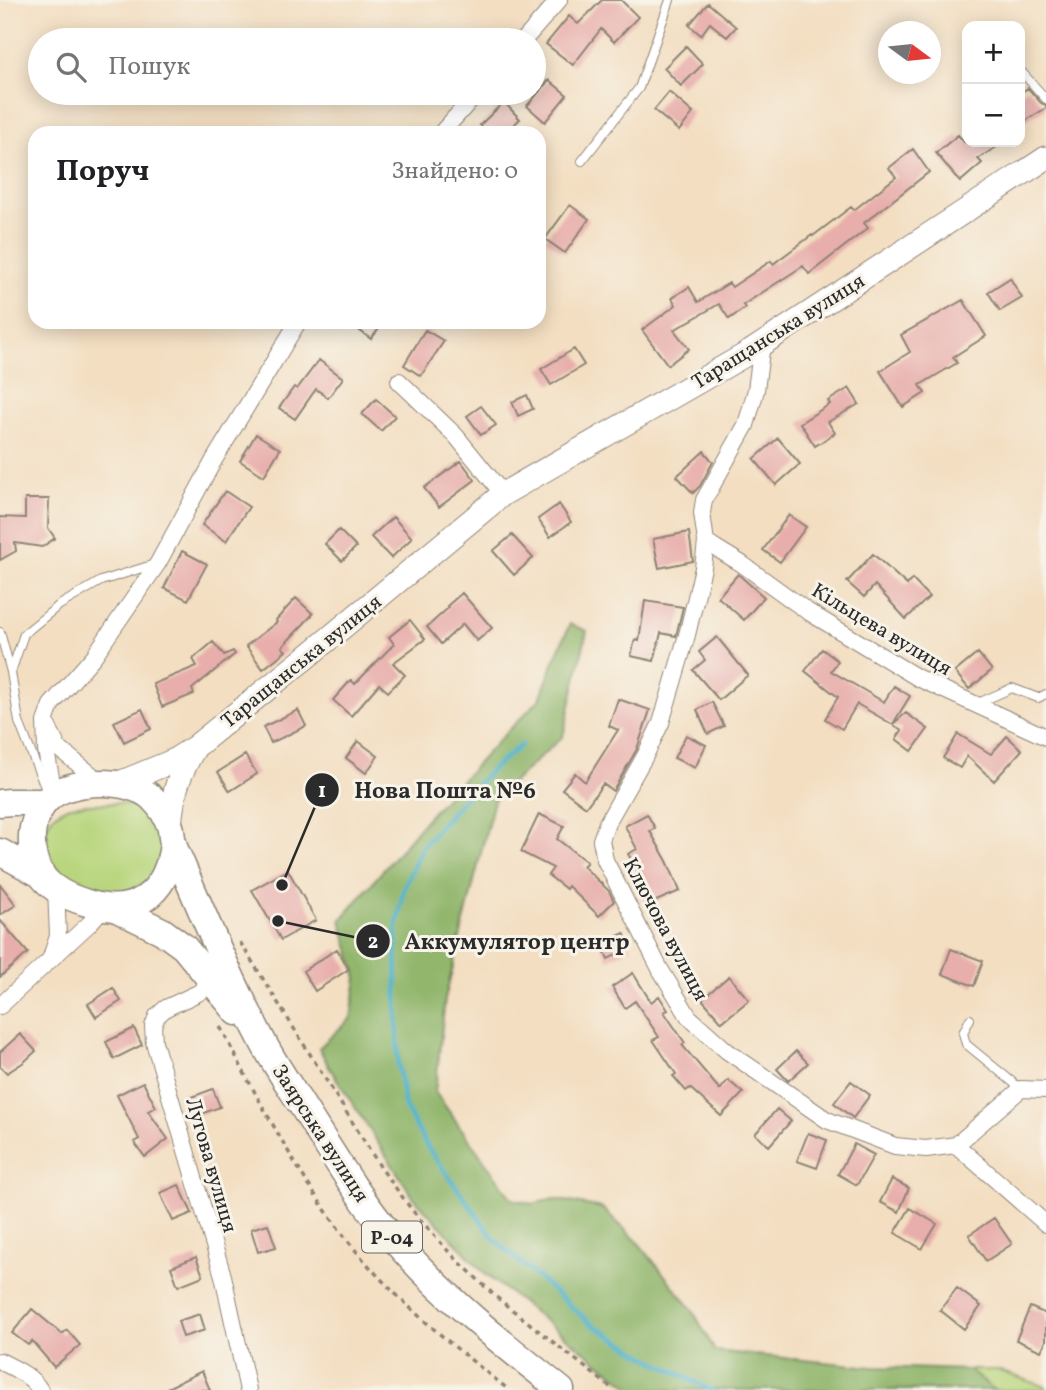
<!DOCTYPE html>
<html lang="uk">
<meta charset="utf-8">
<style>
body{margin:0;font-family:Vollkorn,serif;background:#f6f6f6;color:#202124}
.controls{position:absolute;right:21px;top:21px;display:grid;overflow:hidden;border-radius:14px;box-shadow:0 4px 18px #0003}
.controls button{width:63px;height:63px;display:grid;place-items:center;padding:0;border:0;border-bottom:2px solid #e0e0e0;background:#fff;color:#202124;font:35px sans-serif}
.compass{position:absolute;left:878px;top:21px;width:63px;height:63px;border-radius:50%;background:#fff;box-shadow:0 4px 18px #0003;rotate:105deg}
.list{margin:0;padding:0;list-style:none}
h2{display:flex;justify-content:space-between;align-items:center;height:91px;margin:0;padding:0 28px;font-size:30px}
h2 small{font-size:23px;font-weight:400;color:#757577}
.icon{flex:none;width:38px;height:38px;fill:none;stroke:currentColor;stroke-width:2;stroke-linecap:round;stroke-linejoin:round}
.map{position:relative;flex:none;width:1046px;height:1390px;overflow:hidden}
.search{position:absolute;background:#fff;box-shadow:0 4px 18px #0003;left:28px;top:28px;width:518px;height:77px;display:flex;align-items:center;gap:18px;box-sizing:border-box;padding:0 24px;border-radius:38px;color:#757577;font-size:26px}
.panel{position:absolute;background:#fff;box-shadow:0 4px 18px #0003;left:28px;top:126px;width:518px;height:203px;border-radius:21px}
.map>svg:first-child{display:block}
</style>
<div class="map">
<svg width="1046" height="1390" viewBox="0 0 1046 1390">
<rect width="100%" height="100%" fill="#f7f3e8"/>
<filter id="ink" filterUnits="userSpaceOnUse"><feTurbulence type="fractalNoise" baseFrequency=".0143" numOctaves="2"/><feDisplacementMap in="SourceGraphic" scale="14" xChannelSelector="R" yChannelSelector="G"/><feConvolveMatrix kernelMatrix="1 2 1 2 8 2 1 2 1" color-interpolation-filters="sRGB"/></filter>
<filter id="wash" filterUnits="userSpaceOnUse"><feTurbulence type="fractalNoise" baseFrequency=".00686" numOctaves="4" result="noise"/><feDisplacementMap in="SourceGraphic" scale="28" xChannelSelector="R" yChannelSelector="G"/><feGaussianBlur stdDeviation="1.57" result="paint"/><feColorMatrix in="noise" values="0 0 0 0 0 0 0 0 0 0 0 0 0 0 0 0 0 1.4 0 .05"/><feComposite in="paint" operator="in"/></filter>
<g filter="url(#wash)">
<rect width="100%" height="100%" fill="#f3dec1"/>
<path fill="#b7d57c" stroke="#718054" stroke-width="2" d="M88 804C104 804 125 801 141 807 153 812 161 830 163 842 164 848 160 856 158 862 156 867 155 874 153 877 150 880 147 881 144 883 82 925 7 834 67 807 73 805 81 805 88 804Z
M968 1370H997L1046 1387V1390H994Z"/>
<path fill="#91b66c" stroke="#5e704c" stroke-width="2" d="M570 624 587 631 563 736 494 800 445 999 435 1092 512 1199 532 1204 554 1199 602 1208 636 1240 692 1309 715 1351 873 1367 968 1370 994 1390H634L485 1274 413 1197 329 1067 319 1048 351 1018 357 978 341 920 428 817 500 739 540 699 556 656Z"/>
<g fill="none" stroke-linecap="round" stroke-linejoin="round">
<path stroke="#49b0c8" stroke-width="5" d="M521 745 492 769 458 805 422 847 404 888 396 931 398 1064 405 1107 428 1148 495 1240 590 1323 646 1357 711 1390"/>
</g>
<g id="blocks">
<path fill="#e8aeab" d="M602 0H621L638 17 614 42 601 29 573 65 546 44 569 16 578 24Z
M708 3 736 27 727 37 710 23 701 35 689 25Z
M686 46 703 64 681 86 664 68Z
M549 80 567 95 545 122 527 106Z
M1028 88 1041 103 1046 105V108L1020 124V93Z
M669 92 693 113 679 131 654 110Z
M504 102 520 119 505 133H487L480 125Z
M958 135 964 142H1004L978 159 982 163 960 182 936 153Z
M913 149 929 172 864 223 868 228 809 274 803 266 743 305 745 308 729 319 719 304 674 330 689 349 668 365 642 330 676 305 672 298 689 287 698 302 729 283 732 287 771 261 773 264 812 235 813 236 851 207 854 210 896 177 889 168Z
M570 205 589 219 565 253 545 239Z
M1010 278 1022 298 1000 311 988 292Z
M963 300 986 336 953 357 957 363 920 385 925 393 903 407 880 371 910 352 901 335Z
M348 322H384L371 339Z
M425 330 444 341 421 376 404 365Z
M574 349 584 365 551 385 541 369Z
M319 360 343 378 328 398 316 389 295 419 279 408 294 387 297 389Z
M849 388 859 404 828 422 835 433 815 446 800 423 830 404 828 401Z
M527 395 533 409 518 416 512 402Z
M376 399 395 416 381 431 362 414Z
M481 406 496 425 481 435 467 416Z
M256 434 280 449 264 476 240 461Z
M778 438 800 464 776 485 754 459Z
M704 451 713 462 700 486 693 493 677 476Z
M461 461 475 480 439 507 424 488Z
M225 491 249 507 226 541 202 525Z
M25 499H49L48 528 55 538 42 547 15 543 16 551 0 560V517L25 518Z
M559 504 571 522 550 537 538 519Z
M789 515 806 527 780 562 763 550Z
M393 517 412 538 391 558 371 537Z
M339 530 356 547 342 561 325 544Z
M689 532 693 561 659 568 653 539Z
M512 535 533 558 514 575 493 551Z
M182 551 207 564 188 600 164 588Z
M873 554 907 585 912 579 929 597 906 619 875 585 864 597 847 582Z
M738 574 764 597 744 620 718 597Z
M462 593 492 628 477 641 463 624 441 644 427 627 448 608 447 606Z
M296 598 313 614 282 647 286 651 263 669 246 646 277 622 276 620Z
M645 601 683 607 676 636 661 633 654 661 631 656 635 640 639 641Z
M410 620 425 639 393 663 405 675 388 692 379 684 351 716 333 700 351 680 355 684 394 644 389 637Z
M717 637 748 675 719 700 693 670 705 660 699 652Z
M213 642 224 655 233 651 235 654 192 689 194 694 162 707 153 684 197 666 193 659Z
M822 649 838 661 831 671 884 702 894 686 910 696 893 724 906 713 928 729 912 751 896 739 902 730 857 704 842 729 825 719 838 697 805 671Z
M978 653 992 670 969 689 955 672Z
M618 699 650 710 637 749 613 791 603 784 586 807 562 789 575 773 585 782 618 730 609 726Z
M712 702 724 726 708 734 697 710Z
M142 709 151 729 124 742 114 722Z
M298 710 306 726 271 743 263 727Z
M958 734 991 754 1007 736 1022 750 994 781 967 756 960 768 943 758Z
M686 735 706 745 695 768 674 758Z
M358 741 378 756 366 773 346 758Z
M245 755 257 774 230 791 218 772Z
M539 814 564 826 557 839 587 862 583 866 609 891 614 901 599 916 568 886 566 889 548 875 553 868 521 852Z
M647 814 655 828 650 831 667 861 680 891 647 905 638 883 643 881 628 854 637 849 625 826Z
M288 870 316 920 281 940 252 890Z
M0 884 16 905 0 915Z
M0 920 28 953 0 977Z
M624 933 631 948 608 959 601 944Z
M337 949 349 969 315 991 303 971Z
M951 949 983 961 974 986 942 974Z
M633 973 651 1002 659 996 668 1010 664 1012 685 1043 682 1045 720 1090 728 1080 743 1093 721 1116 690 1088 686 1091 673 1076 676 1074 653 1040 659 1037 635 1001 625 1008 612 987Z
M729 976 749 1000 722 1022 702 999Z
M113 988 121 1001 96 1017 88 1004Z
M134 1028 142 1045 114 1059 106 1042Z
M20 1034 36 1051 24 1062 7 1073 0 1066V1052Z
M796 1051 808 1063 788 1081 777 1069Z
M851 1081 870 1095 853 1118 834 1103Z
M143 1082 156 1107 148 1111 168 1139 145 1157 134 1142 139 1139 117 1095Z
M213 1089 220 1107 193 1117 186 1099Z
M777 1109 791 1121 769 1146 755 1134Z
M808 1133 827 1140 817 1168 797 1161Z
M854 1144 874 1155 857 1185 838 1174Z
M892 1179 909 1188 899 1212 880 1202Z
M179 1185 192 1213 173 1221 160 1193Z
M910 1208 937 1224 922 1249 895 1233Z
M994 1218 1012 1244 986 1261 969 1235Z
M268 1224 276 1247 258 1252 251 1229Z
M196 1257 203 1276 178 1286 171 1267Z
M957 1288 981 1306 964 1329 940 1310Z
M1030 1307 1046 1314V1341L1041 1351 1016 1340Z
M32 1309 62 1334 67 1330 80 1345 54 1367 32 1341 28 1345 12 1333Z
M200 1314 205 1330 183 1337 178 1321Z
M202 1371 210 1390H163Z"/>
</g>
</g>
<g filter="url(#ink)">
<use href="#blocks" fill-opacity="0" stroke="#8f8476" stroke-width="2"/>
<g fill="none" stroke-linecap="round" stroke-linejoin="round">
<defs>
<path id="lane" d="M1020 70 1046 99
M582 161 639 88 670 0
M0 632 11 672
M976 704 1012 688 1038 698 1046 694
M48 795 19 722 11 672 24 634 58 606 101 581 155 564
M970 1019 963 1033 966 1044 1021 1089"/>
<path id="street" d="M524 40 559 0
M441 133 477 93
M762 344 756 390 746 425 704 500 702 513 706 542 703 568 687 635 661 723 645 756 607 823 601 840 605 860 660 969 689 1017 727 1051 827 1120 895 1146 926 1149 956 1145 1046 1224
M399 381 456 436 503 494
M706 542 742 564 807 611 918 678 1046 737
M48 727 58 748 102 783
M54 794 46 750 45 722 51 705 94 656 158 563 214 460 298 322
M51 957 58 936 56 889
M213 983 198 993 166 1008 157 1016 153 1026 154 1042 223 1276 248 1390
M0 1006 89 924 103 908
M956 1145 1021 1089 1046 1090
M0 1361C15 1369 31 1375 40 1390"/>
<path id="secondary" d="M117 784 173 761 195 747 309 655 503 494 750 352 1046 158
M170 826C173 793 177 778 194 749"/>
<path id="primary" d="M0 803 10 802H45
M173 844C167 895 133 919 84 902 68 897 52 889 42 876 33 863 30 843 33 828 35 818 41 805 48 799 69 778 131 778 152 798 159 805 167 816 170 826 172 831 171 837 173 842 174 849 178 856 181 863 207 924 233 985 264 1044 277 1068 293 1091 308 1115 335 1158 362 1203 396 1242 445 1298 503 1344 561 1390
M0 852 42 875
M117 909 162 931 184 947 237 1012"/>
</defs>
<use href="#lane" stroke="#8f8476" stroke-width="10"/>
<use href="#street" stroke="#8f8476" stroke-width="18"/>
<use href="#secondary" stroke="#8f8476" stroke-width="25"/>
<use href="#primary" stroke="#8f8476" stroke-width="29"/>
<path stroke="#8f8476" stroke-width="3.5" stroke-dasharray="5 5" stroke-linecap="butt" d="M240 942 381 1168 412 1210 449 1252 496 1297 614 1390
M220 1027C230 1043 238 1061 247 1078 279 1136 311 1195 352 1246 397 1302 453 1346 509 1390"/>
<use href="#lane" stroke="#fff" stroke-width="8"/>
<use href="#street" stroke="#fff" stroke-width="16"/>
<use href="#secondary" stroke="#fff" stroke-width="23"/>
<use href="#primary" stroke="#fff" stroke-width="26"/>
</g>
</g>
<g text-anchor="middle" stroke-width="6" stroke-linejoin="round" paint-order="stroke">
<rect fill="#f7f3e8" stroke="#686764" stroke-width="2" x="362" y="1221.5" width="60" height="31" rx="5"/>
<g font-size="19" font-weight="bold" fill="#2b2b2b">
<text x="392" y="1244">Р-04</text>
</g>
<g font-size="21" fill="#2b2b2b" stroke="#f7f3e8">
<text transform="translate(778 331) rotate(-32)" y="7">Таращанська вулиця</text>
<text transform="translate(882 629) rotate(31)" y="7">Кільцева вулиця</text>
<text transform="translate(301 661) rotate(-39)" y="7">Таращанська вулиця</text>
<text transform="translate(666 929) rotate(62)" y="7">Ключова вулиця</text>
<text transform="translate(321 1133) rotate(57)" y="7">Заярська вулиця</text>
<text transform="translate(212 1165) rotate(74)" y="7">Лугова вулиця</text>
</g>
</g>
<path fill="none" stroke="#2b2b2b" stroke-width="2.5" d="M282 885L322 790M278 921L373 941"/>
<g fill="#2b2b2b" stroke="#f7f3e8" stroke-width="2.5">
<circle cx="282" cy="885" r="7"/>
<circle cx="278" cy="921" r="7"/>
<circle cx="322" cy="790" r="18"/>
<circle cx="373" cy="941" r="18"/>
</g>
<g font-size="21" text-anchor="middle" font-weight="bold" fill="#fff">
<text x="322" y="797">1</text>
<text x="373" y="948">2</text>
</g>
<g font-size="23" text-anchor="middle" font-weight="bold" fill="#2b2b2b" stroke="#f7f3e8" stroke-width="6" stroke-linejoin="round" paint-order="stroke">
<text x="445" y="798">Нова Пошта №6</text>
<text x="517" y="949">Аккумулятор центр</text>
</g>
</svg>
<div class="controls">
<button>+</button>
<button>−</button>
</div>
<svg class="compass" viewBox="-18 -18 36 36"><path d="M0-13l5 13h-10z" fill="#e53935"/><path d="M0 13l5-13h-10z" fill="#757577"/></svg>
<div class="search"><svg class="icon" aria-label="search" viewBox="0 0 24 24"><circle cx="10" cy="10" r="6"/><path d="M15 15l6 6"/></svg>Пошук</div>
<section class="panel">
<h2>Поруч<small>Знайдено: 0</small></h2>
<ul class="list">
</ul>
</section>
</div>
